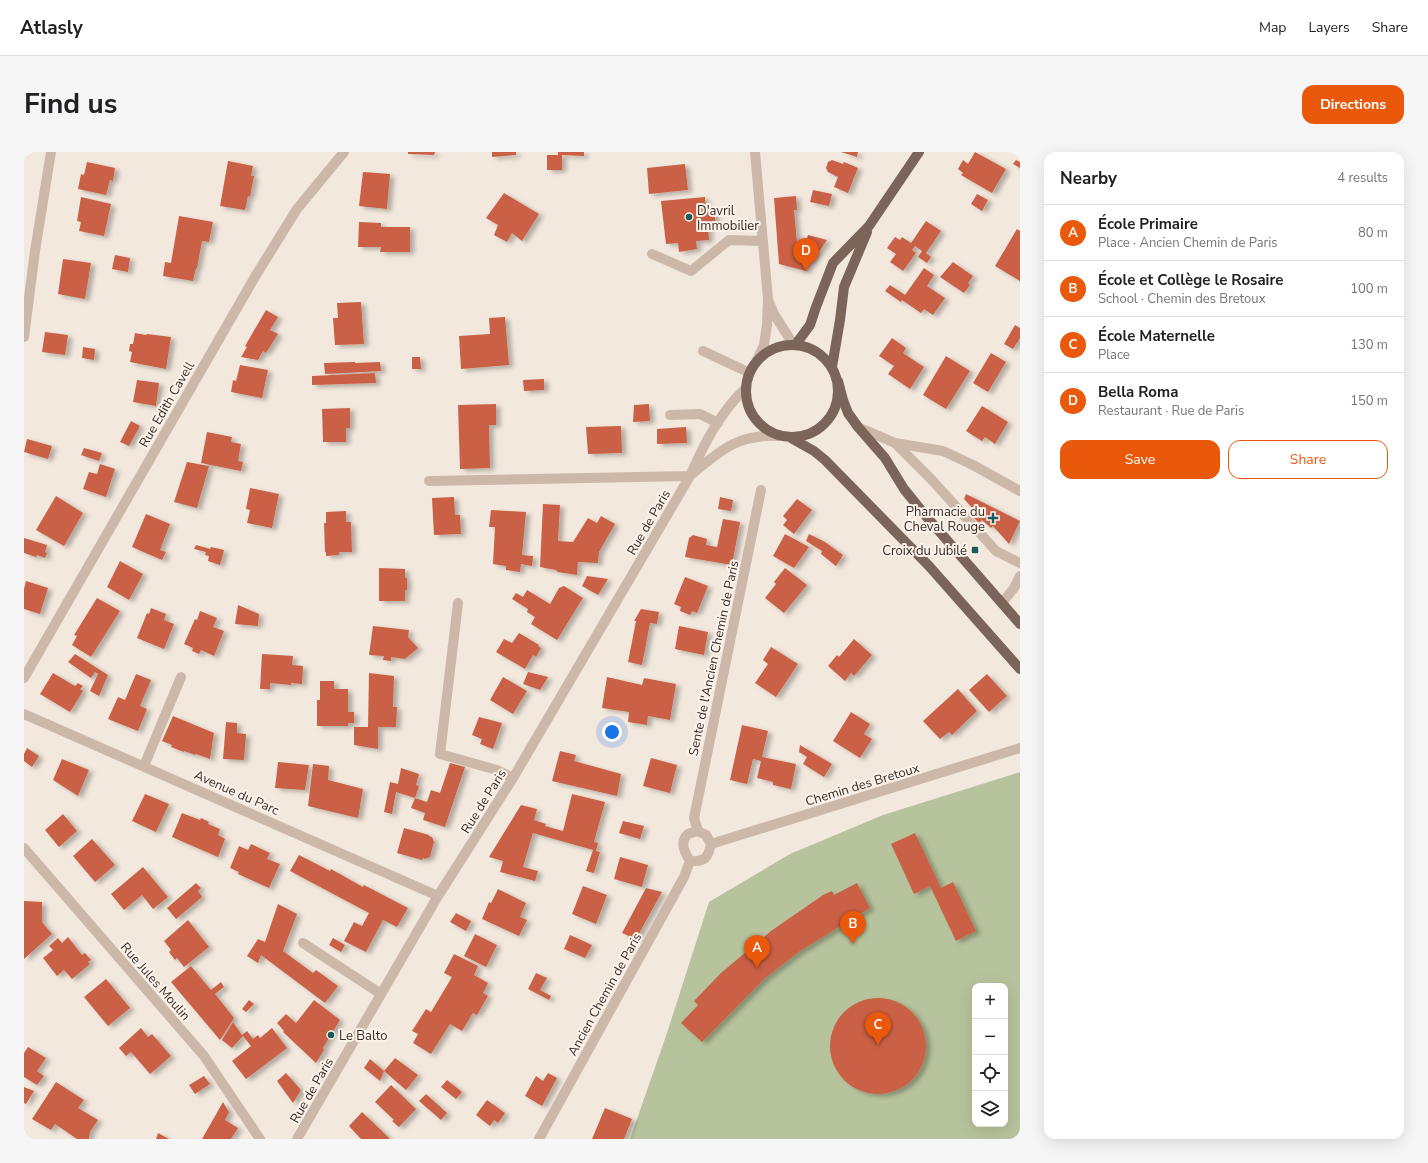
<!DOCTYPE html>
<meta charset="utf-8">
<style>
body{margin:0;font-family:"Nunito Sans",sans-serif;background:#f6f6f6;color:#202124}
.controls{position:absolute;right:12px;bottom:12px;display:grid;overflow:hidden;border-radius:8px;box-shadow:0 4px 16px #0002}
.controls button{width:36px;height:36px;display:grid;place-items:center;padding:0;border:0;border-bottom:1px solid #e0e0e0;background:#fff;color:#202124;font:20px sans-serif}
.you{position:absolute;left:588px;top:580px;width:14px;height:14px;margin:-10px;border:3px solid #fff;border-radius:50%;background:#1a73e8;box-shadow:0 0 0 6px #1a73e833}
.badge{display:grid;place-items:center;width:26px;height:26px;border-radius:50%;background:#ea580c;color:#fff;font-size:13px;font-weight:700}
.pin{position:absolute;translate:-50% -33px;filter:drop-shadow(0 1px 2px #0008)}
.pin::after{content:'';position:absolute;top:21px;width:14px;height:12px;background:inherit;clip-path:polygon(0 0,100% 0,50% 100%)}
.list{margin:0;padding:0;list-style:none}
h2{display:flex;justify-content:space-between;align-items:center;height:52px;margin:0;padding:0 16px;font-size:17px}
h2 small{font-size:13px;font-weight:400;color:#757577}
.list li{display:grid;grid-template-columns:26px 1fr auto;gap:12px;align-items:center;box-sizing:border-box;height:56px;padding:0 16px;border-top:1px solid #e0e0e0}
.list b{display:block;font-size:15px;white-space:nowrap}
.list p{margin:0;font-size:13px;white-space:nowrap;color:#757577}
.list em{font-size:13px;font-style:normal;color:#757577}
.actions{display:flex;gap:8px;padding:12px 16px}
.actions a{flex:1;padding:9px 0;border:1px solid #ea580c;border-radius:12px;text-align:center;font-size:14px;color:#ea580c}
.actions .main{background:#ea580c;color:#fff}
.icon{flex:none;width:22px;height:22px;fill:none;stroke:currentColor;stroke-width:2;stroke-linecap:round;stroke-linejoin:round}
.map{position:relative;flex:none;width:996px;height:987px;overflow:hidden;border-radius:12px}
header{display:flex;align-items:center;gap:24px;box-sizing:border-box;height:56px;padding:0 20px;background:#fff;border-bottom:1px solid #e0e0e0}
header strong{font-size:19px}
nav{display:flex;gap:22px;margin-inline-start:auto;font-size:14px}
.intro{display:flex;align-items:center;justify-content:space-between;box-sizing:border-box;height:96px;padding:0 24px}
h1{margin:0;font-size:28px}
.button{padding:10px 18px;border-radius:12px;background:#ea580c;color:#fff;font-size:14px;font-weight:700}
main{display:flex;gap:24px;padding:0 24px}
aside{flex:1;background:#fff;border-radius:12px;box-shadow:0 4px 16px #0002}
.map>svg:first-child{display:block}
</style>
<header>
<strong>Atlasly</strong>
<nav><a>Map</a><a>Layers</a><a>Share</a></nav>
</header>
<div class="intro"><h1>Find us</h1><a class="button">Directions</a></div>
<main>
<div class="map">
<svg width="996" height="987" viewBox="0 0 996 987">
<defs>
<filter id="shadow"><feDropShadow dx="4.5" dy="2.5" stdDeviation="2" flood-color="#0004"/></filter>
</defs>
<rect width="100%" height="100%" fill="#f3e8dd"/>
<path fill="#b7c39c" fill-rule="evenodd" d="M996 620V987H606L643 881 685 750 766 702 859 663ZM951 834H981V972H951Z"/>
<path fill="#ca6144" filter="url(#shadow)" d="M384 0H411L410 3 384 2Z
M468 0H492V3L468 5Z
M534 0H560V4L538 3V18H523V3H534Z
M817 0H834L833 5Z
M951 0 982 17 968 41 937 23 939 21 934 17 939 8 944 12Z
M808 8 819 12 820 10 834 16 824 41 810 35 814 25 804 20 802 16 804 10Z
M992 8 996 10V16L989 12Z
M204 9 229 14 227 24H230L226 45 224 44 221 58 196 54Z
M63 10 91 16 89 29 86 28 82 43 54 37 57 22 60 23Z
M661 12 664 38 625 42 623 16Z
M339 20 366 22 363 57 335 54Z
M789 38 808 42 805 54 786 50Z
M480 41 515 62 498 89 488 81 483 90 470 83 474 73 462 66Z
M953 42 964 48 958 59 947 52Z
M772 44 773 58H770L773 91 782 90 784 83 803 88 782 119 755 112 750 46Z
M57 45 87 52 80 84 55 79 57 70 53 69Z
M681 45 682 57H690L692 73 684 74 685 88 672 89 673 97 655 100 654 91 642 92 637 49Z
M155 64 189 70 185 90 178 89 173 116H172L169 129 139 124 141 110 147 111Z
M902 69 917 79 902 101 907 105 903 111 894 105 898 99 891 94 888 98 892 101 879 119 866 110 872 102 863 96 871 85 876 88 878 85 887 91Z
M335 70 357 71V75H386V100H356L357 95H334Z
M993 77 996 79V129L971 114Z
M91 103 106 106 104 120 88 117Z
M39 107 67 111 61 147 34 142Z
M929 110 949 124 944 131 946 133 940 141 916 125Z
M900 116 910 123 903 134 921 146 909 163 900 157 897 161 878 148 877 150 861 139 866 133 881 143Z
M337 150 340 192 311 193 309 166H314L313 151Z
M242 158 254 165 246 178 254 182 242 201 239 199 234 208 217 205 223 195 221 194Z
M481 165 485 213 437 217 435 184 466 182 465 166Z
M991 173 996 176V186L989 197 980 192Z
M21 180 44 183 41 203 18 200Z
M111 181 122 183 123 182 147 185 142 217 106 210 108 200 105 199 106 192H109Z
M868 186 882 196 879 201 900 215 886 237 864 222 870 214 855 204Z
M59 195 71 197 70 208 58 206Z
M967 201 982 210 964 240 949 231Z
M922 204 946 219 922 257 899 243Z
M388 205H396L397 217H388Z
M331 210V211L356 210 357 219 301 222 300 211Z
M216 213 244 218 238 246 207 240 209 228 212 229Z
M351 221 352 231 288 233V224Z
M520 227V238L500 239 499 228Z
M113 228 135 231 132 254 109 250Z
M472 252V273H465L466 316 436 317 434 253Z
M625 252 626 269 609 270 610 253Z
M958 254 984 270 971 292 961 285 958 289 942 279Z
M326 256V276H322V290H299L298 257Z
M107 269 116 274 105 294 96 290Z
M597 274 598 301 564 302 562 275Z
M662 275 663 291 633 292V277Z
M183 280 208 285 207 290 217 292 214 309 219 310 217 319 177 311Z
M3 287 28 294 24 307 0 300Z
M60 296 78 301 75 309 57 303Z
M163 310 185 314 173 356 150 350Z
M76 312 91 317 82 345 59 337 65 320 73 322Z
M226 336 255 342 248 376 223 371 226 358 222 357Z
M942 342 996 369 985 392 969 374 967 376 958 368 955 371 948 364 952 360 940 347Z
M32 344 59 361 40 394 12 378Z
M430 345 431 363H436L437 382 410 383 408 346Z
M696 345 709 348 707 359 694 357Z
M773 347 788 358 770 382 759 373 763 368 759 364Z
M519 352 536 353 534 389 549 390 564 366 573 371 577 364 591 372 575 400 574 411 554 410 553 423 534 420 532 418 516 415Z
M467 358 502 360 498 403 509 404 508 414 497 412 496 420 482 418V414L469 412 471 375H465Z
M322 359V370H327L328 400H315V403L302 404V400H301L300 371H302V360Z
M122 362 146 372 136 398 142 400 138 408 108 395Z
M699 367 716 370 708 413 661 405 665 386 669 383 683 387 682 393 693 395Z
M761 382 785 395 770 416 749 404Z
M785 382 801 390 819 403 812 414 797 402 798 399 782 389Z
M0 386 23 393 21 400 23 401 21 406 13 403 12 405 0 401Z
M172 393 186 397 187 395 200 398 196 413 184 409 185 404 181 403 182 400 170 397Z
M96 409 119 422 105 448 83 435Z
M355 416 381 417V426H383V438H381V449H355Z
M761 416 783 433 760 461 741 446 752 432 750 430Z
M563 424 584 427 574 443 558 434Z
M661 425 684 434 673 461 668 459 666 463 656 459 657 455 650 452Z
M2 429 24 436 16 462 0 457V437Z
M540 434 559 446 533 488 507 472 511 465 503 460 504 457 488 447 492 441 499 445 503 438 526 452 535 436Z
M73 446 96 459 67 505 48 493 53 484 50 483Z
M214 453 235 462 234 474 211 472Z
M127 456 142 462 140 468 150 472 140 497 113 486 123 461 125 462Z
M617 457 635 460 633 472 626 471 618 513 604 510 612 469H610Z
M176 459 193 466 189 475 200 479 190 504 177 498 175 502 168 499 169 496 160 492 171 467 173 468Z
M349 474 385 478 384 485 394 496 381 507 367 505V509L359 508 360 504 345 503Z
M655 474 684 480 680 503 651 497Z
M495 481 515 493 514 494 517 496 512 505 509 503 501 517 472 500 480 487 488 491Z
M830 487 848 503 830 524 827 521 821 529 804 514 813 503 815 505Z
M747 495 774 512 752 545 731 531 744 512 739 508Z
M51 502 84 523 75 544 66 539 74 522 71 520 67 526 44 510Z
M238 502 269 504 268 513 279 514 278 532 267 531V533L246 531V537H236Z
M504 520 524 525 516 538 499 532Z
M29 521 51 534 54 531 59 534 56 537 59 539 46 560 16 542Z
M345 521 370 524 369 555H373L372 575H354V597L330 593V575H344Z
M112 522 127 528 116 554 123 557 114 579 84 567 94 545 101 548Z
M963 522 983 544 965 560 945 538Z
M479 525 503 539 489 562 466 548Z
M583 525 618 533 620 526 652 532 646 568 624 564 623 573 604 570 605 560 578 556Z
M296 529H310V537H324V560H330V571H324V574H293V548H296Z
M934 537 953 559 928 583 925 580 916 587 899 569Z
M827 560 846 572 840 582 848 587 836 606 809 589Z
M149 564 190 581 186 607 172 602 171 603 160 599V600L147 595 148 593 138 589Z
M455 565 478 571 469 597 456 592 458 587 448 583Z
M202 570 213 571V581L222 582 220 608 199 607Z
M718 573 744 579 738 605 772 612 767 637 749 633V630L733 626 737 609 729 607 723 632 706 628Z
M776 593 808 612 800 625 779 612 783 605 775 600Z
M3 596 15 604 8 615 0 609V602Z
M536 599 552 603 550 609 597 622 593 644 528 629Z
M627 606 653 613 646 641 619 634Z
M38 607 65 618 54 644 29 628Z
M254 610 285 613 281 638 251 636Z
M426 611 441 615 421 675 399 668 401 661 387 656 391 646 372 640 368 662 360 660 366 630 374 632 377 616 395 622 392 633 395 634 391 646 403 650 407 638 416 641Z
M289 612 305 614 304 628 339 637 334 666 284 654Z
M121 642 145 652 132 680 108 669Z
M548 642 581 650 570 690 574 691 572 699 576 700 570 721 562 719 569 698 509 681 499 715 514 719 511 729 476 720 479 709 465 705 497 653 513 657 510 668 522 672 521 674 539 679Z
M158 661 176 668 177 666 185 670 184 672 196 677 194 683 201 687 194 705 148 685Z
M39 662 53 679 35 695 21 678Z
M599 669 620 674 616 687 595 681Z
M380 676 405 683V684L408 685 410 690 406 705 401 707 399 706 398 708 373 701Z
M891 681 917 736 929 730 952 779 932 789 906 734 890 742 867 692Z
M68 687 91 713 71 730 49 704Z
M227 692 246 701 243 707 256 712 245 736 214 722 215 720 206 716 215 694 224 698Z
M275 703 306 719 307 717 339 735 340 733 384 756 373 775 359 768 342 800 320 789 330 770 338 774 345 761 266 719Z
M596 705 624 713 618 735 590 727Z
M119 715 144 745 129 757 118 743 100 758 87 742Z
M172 731 177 736 174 739 178 745 152 767 143 756Z
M833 731 846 756 776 799 740 827 678 890 657 871 674 853 670 849 697 821 747 779 799 743 808 739 810 743Z
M559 734 583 743 572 772 548 762Z
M622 736 638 740 612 787 598 781Z
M474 737 502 751 496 765 503 768 495 784 458 767 465 750 467 751Z
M0 749 18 750V770L28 782 0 807Z
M254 752 273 762 259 799 289 821 292 818 314 834 301 851 237 803 234 811 223 804 234 787 241 790Z
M432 761 447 769 442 779 426 770Z
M164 768 185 795 160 815 153 806 151 808 145 800 147 798 140 789Z
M451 782 473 793 462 815 440 804Z
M546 783 568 793 561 806 540 797Z
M44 785 58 803 61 801 67 808 64 810 66 812 48 827 40 818 33 824 19 806 29 798 25 794 34 786 38 791Z
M309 786 321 793 317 800 305 793Z
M430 802 454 814 450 823 464 831 459 841 464 844 453 863 449 861 438 879 426 872 407 902 389 891 394 882 388 879 402 857 407 860 428 825 420 821Z
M167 814 187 838 197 830 200 835 191 842 210 866 196 888 147 830Z
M512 821 523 826 516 838 527 844 525 848 504 837Z
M82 827 106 856 84 874 60 845Z
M806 894a48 48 0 1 1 96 0a48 48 0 1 1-96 0Z
M225 848 230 852 222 860 218 857Z
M290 848 316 868 299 896 300 898 292 911 259 880 260 879 253 871 262 862 272 871Z
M209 870 218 883 223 879 229 887 234 883 236 886 248 876 263 896 222 927 208 909 227 894 219 884 208 896 198 888Z
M117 876 124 885 128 882 147 904 126 922 107 900 102 904 95 896Z
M4 895 22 906 13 919 20 924 13 933 0 925V901Z
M371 906 394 923 382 938 360 919Z
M346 907 360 919 356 929 340 916Z
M262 921 277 938 269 951 253 929Z
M524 921 533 926 518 954 501 944 512 924 519 929Z
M180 924 186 932 171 942 165 933Z
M423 928 438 940 432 947 417 935Z
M32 930 60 948 54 956 74 968 66 980 65 987H53L31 972 27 978 8 967Z
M367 933 392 957 375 975 368 969 370 968 351 950Z
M0 935 10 939 2 952 0 951Z
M402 942 423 961 417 968 395 949Z
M463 948 481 961 474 971 470 968 466 974 452 963Z
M199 950 205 960 201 968 214 976 207 987H178Z
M581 956 608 967 600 987H568Z
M338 960 357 978 366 987H337L325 974Z
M134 981 145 987H132Z"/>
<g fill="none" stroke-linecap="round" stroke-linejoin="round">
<path stroke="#ccb8a8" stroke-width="10" d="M731 0 744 147 743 173 740 193 733 208
M628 102 667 119 705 88 739 89
M745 150 750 162 769 192
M0 185 11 99 27 0
M679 199 726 221
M646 263 676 262 694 271
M834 275 871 291 919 299 949 313 996 339
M871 291 908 328 972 399 996 411
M668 322C697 298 714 282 754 284
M405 329 666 324
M434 451 416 602 473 618 489 626
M978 451 990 436 996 424
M0 526 232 123 273 57 320 0
M0 562 414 744
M120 614 157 525
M674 679 670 666 737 338
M674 679 682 683 687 692C684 706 681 710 666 709 661 701 655 690 664 682 666 681 671 680 674 679Z
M687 692 996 596
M0 696 180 904 236 987
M279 791 357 842
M273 987 414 744 489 626 666 324C680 292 696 260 722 236
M515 987 660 725 666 709"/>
<path stroke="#7b6459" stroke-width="10" d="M772 192 786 173 792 155 809 111 845 74 895 0
M722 239a46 46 0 1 1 92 0a46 46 0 1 1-92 0Z
M808 215 816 168 820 135 843 80
M814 229 819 248 824 261 834 275 861 306 880 337 901 363 996 472
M767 286 790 299 801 308 905 414 996 517"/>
</g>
<g fill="#1c5a5c" stroke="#fbf3ea" stroke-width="1.5">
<circle cx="665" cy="65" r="4"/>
<path d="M967 360h4v4h4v4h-4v4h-4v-4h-4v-4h4z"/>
<rect x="947" y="394" width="8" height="8" rx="2"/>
<circle cx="307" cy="883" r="4"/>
</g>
<g text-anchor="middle" stroke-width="4" stroke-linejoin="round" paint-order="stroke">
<g font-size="13" fill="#392d29" stroke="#fbf3ea" text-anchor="start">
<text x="673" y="63">D'avril<tspan x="673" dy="15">Immobilier</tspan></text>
<text x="961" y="364" text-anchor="end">Pharmacie du<tspan x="961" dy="15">Cheval Rouge</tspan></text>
<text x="943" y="403" text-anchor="end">Croix du Jubilé</text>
<text x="315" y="888">Le Balto</text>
</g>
<g font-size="13" fill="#392d29" stroke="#fbf3ea">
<text transform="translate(142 252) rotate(-60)" y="5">Rue Edith Cavell</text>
<text transform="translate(624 370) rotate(-60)" y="5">Rue de Paris</text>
<text transform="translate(689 506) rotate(-78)" y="5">Sente de l'Ancien Chemin de Paris</text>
<text transform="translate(838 632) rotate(-17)" y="5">Chemin des Bretoux</text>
<text transform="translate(213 640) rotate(24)" y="5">Avenue du Parc</text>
<text transform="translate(459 649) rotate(-58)" y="5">Rue de Paris</text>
<text transform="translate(132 829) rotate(49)" y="5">Rue Jules Moulin</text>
<text transform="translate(580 842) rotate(-61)" y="5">Ancien Chemin de Paris</text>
<text transform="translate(287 938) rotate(-60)" y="5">Rue de Paris</text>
</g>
</g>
</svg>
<div class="controls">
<button>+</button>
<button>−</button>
<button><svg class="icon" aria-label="locate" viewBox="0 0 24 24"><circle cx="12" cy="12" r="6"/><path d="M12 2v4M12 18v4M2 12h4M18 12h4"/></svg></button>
<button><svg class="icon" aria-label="layers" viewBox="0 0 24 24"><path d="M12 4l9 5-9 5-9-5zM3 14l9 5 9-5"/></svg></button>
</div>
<div class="you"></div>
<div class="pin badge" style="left:733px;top:816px">A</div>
<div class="pin badge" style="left:829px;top:792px">B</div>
<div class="pin badge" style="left:854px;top:893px">C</div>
<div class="pin badge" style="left:782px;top:119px">D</div>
</div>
<aside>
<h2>Nearby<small>4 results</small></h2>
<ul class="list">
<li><span class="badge">A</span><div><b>École Primaire</b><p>Place · Ancien Chemin de Paris</p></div><em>80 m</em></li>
<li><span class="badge">B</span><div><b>École et Collège le Rosaire</b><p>School · Chemin des Bretoux</p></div><em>100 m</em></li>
<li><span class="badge">C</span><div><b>École Maternelle</b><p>Place</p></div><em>130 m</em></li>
<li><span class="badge">D</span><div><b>Bella Roma</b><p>Restaurant · Rue de Paris</p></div><em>150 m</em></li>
</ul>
<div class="actions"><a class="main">Save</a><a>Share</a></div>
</aside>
</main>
